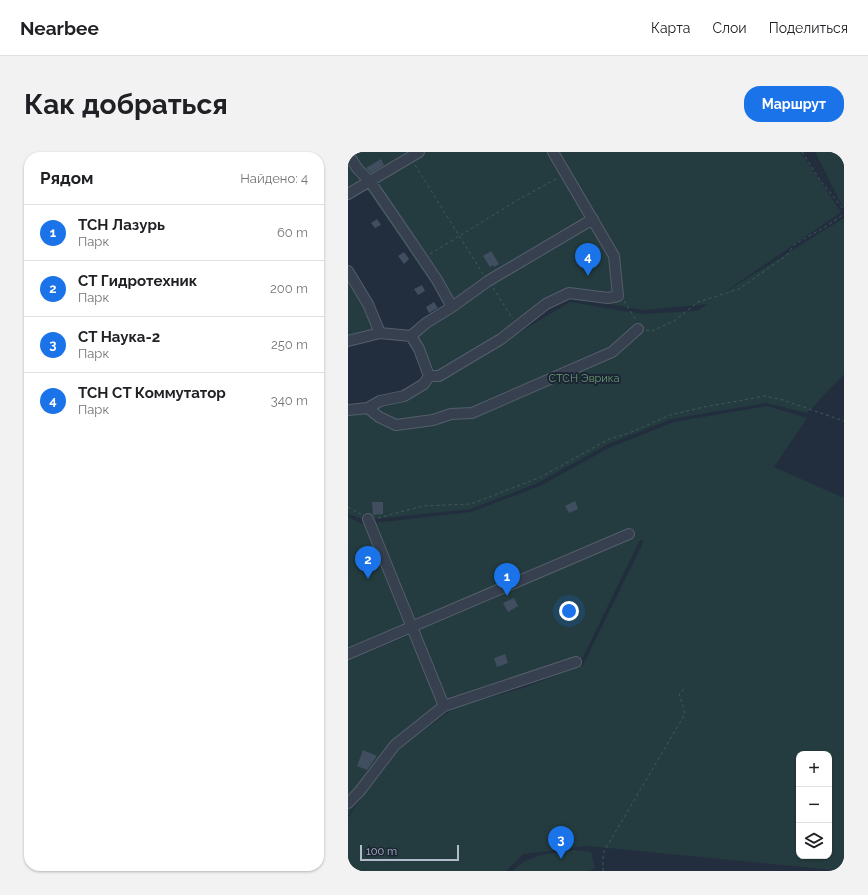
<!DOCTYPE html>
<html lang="ru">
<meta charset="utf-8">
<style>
body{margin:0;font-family:Raleway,sans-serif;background:#f2f2f2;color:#202124}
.controls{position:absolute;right:12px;bottom:12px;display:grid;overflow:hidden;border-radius:8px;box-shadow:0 1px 3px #0004}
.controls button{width:36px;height:36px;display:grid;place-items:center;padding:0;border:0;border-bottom:1px solid #e0e0e0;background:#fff;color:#202124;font:20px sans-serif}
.scale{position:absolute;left:12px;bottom:10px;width:99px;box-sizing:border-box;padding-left:4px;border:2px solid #b2bbc9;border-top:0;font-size:11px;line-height:14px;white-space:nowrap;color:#b2bbc9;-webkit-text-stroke:3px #1c2533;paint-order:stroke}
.you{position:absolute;left:221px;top:459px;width:14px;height:14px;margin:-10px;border:3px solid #fff;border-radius:50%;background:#1a73e8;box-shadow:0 0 0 6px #1a73e833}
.badge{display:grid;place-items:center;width:26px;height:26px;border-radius:50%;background:#1a73e8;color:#fff;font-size:13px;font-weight:700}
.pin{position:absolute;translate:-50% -33px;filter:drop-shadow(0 1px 2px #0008)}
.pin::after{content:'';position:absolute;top:21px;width:14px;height:12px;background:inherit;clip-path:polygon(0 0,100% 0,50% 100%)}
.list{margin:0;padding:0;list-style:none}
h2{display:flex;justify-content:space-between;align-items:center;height:52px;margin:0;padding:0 16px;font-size:17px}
h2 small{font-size:13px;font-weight:400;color:#757577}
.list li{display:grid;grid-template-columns:26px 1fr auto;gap:12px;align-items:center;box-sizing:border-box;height:56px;padding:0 16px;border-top:1px solid #e0e0e0}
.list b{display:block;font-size:15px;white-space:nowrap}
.list p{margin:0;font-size:13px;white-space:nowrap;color:#757577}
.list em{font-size:13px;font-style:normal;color:#757577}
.icon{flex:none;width:22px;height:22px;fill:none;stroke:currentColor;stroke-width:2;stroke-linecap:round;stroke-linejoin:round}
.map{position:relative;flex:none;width:496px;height:719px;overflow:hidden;border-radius:16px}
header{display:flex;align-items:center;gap:24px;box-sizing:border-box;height:56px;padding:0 20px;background:#fff;border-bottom:1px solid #e0e0e0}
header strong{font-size:19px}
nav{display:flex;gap:22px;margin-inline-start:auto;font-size:14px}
.intro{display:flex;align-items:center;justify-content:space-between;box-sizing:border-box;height:96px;padding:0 24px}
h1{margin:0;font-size:28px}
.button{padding:10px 18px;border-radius:16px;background:#1a73e8;color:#fff;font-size:14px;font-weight:700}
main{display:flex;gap:24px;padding:0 24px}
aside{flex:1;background:#fff;border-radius:16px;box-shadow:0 1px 3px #0004}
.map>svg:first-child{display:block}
</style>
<header>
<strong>Nearbee</strong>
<nav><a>Карта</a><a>Слои</a><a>Поделиться</a></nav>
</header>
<div class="intro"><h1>Как добраться</h1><a class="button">Маршрут</a></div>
<main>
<aside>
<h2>Рядом<small>Найдено: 4</small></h2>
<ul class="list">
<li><span class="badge">1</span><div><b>ТСН Лазурь</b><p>Парк</p></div><em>60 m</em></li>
<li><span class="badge">2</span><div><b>СТ Гидротехник</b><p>Парк</p></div><em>200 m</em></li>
<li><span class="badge">3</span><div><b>СТ Наука-2</b><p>Парк</p></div><em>250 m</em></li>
<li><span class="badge">4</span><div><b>ТСН СТ Коммутатор</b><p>Парк</p></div><em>340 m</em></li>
</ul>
</aside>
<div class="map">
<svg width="496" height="719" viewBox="0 0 496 719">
<rect width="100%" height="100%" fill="#222e3e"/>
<path fill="#243c3f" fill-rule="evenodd" d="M0 0H64L0 38Z
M75 0H452L493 60 371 144 496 66V222L459 261 418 251 324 267 260 292 190 331 123 357 17 368 0 362V263L27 257 83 228 102 222 222 150 293 162 349 159 360 152 295 158 222 145 89 221 83 220 64 178 99 154 18 36Z
M467 0H496V57Z
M0 128 29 179 0 186Z
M419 254 459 266 426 315 496 346V719L240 694 175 702 158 719H0V666L9 652 55 593 105 557 98 558 51 595 0 663V508L69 480 25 371 123 360 192 334 261 296 326 270ZM292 388 296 389 235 513 175 536 105 556 232 511ZM451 602H481V704H451Z
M0 365 20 375 61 480 0 500Z
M227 698 243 700 247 716 240 719H165C181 701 204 702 227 698Z"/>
<path fill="#414e60" d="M33 7 36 13 23 21 18 16Z
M29 67 33 73 27 76 23 71Z
M143 99 151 112 146 115 145 113 142 115 135 104Z
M56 100 61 107 56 112 50 104Z
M74 133 77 139 70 143 66 137Z
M86 150 90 156 81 161 78 155Z
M227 349 230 357 221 361 217 354Z
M24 350H35V362L25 363Z
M166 446 170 454 160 460 155 451Z
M157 502 160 511 149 515 146 506Z
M15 598 29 604 19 618 9 614Z"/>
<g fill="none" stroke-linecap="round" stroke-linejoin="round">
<defs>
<path id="minor" d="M0 2 9 16 23 31 56 79 89 128 104 155 78 171 63 184
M0 42 71 0
M0 119 20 152 32 181
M104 155 140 129 245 67
M0 189 32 181 63 184 71 197 81 224H91L153 187 198 152 221 141 260 146 270 144 266 104 205 0
M20 256 31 265 48 273 85 268 103 262 124 261 264 200 290 177
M0 258 20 256 32 249 56 244 76 232 81 224
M20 367 96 554
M0 502 281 382
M0 651 11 640 47 593 96 554 228 510"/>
</defs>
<use href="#minor" stroke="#555e6c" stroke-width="12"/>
<path stroke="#42595c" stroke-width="1" stroke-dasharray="3 3" stroke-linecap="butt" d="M454 0 472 28 496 58
M67 13 135 122
M82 102 173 46 210 26
M145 136 165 167
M276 149 288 168
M298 178 304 179 326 169 350 150 391 137 438 104 447 92 477 75 496 62
M0 355 14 363
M30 366 75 354 123 352 193 325 261 287 281 281 322 263 356 255 417 244 435 248 496 269
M255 719V701L337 562 331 541 338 536"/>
<use href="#minor" stroke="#36404e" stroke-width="10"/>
</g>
<g text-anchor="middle" stroke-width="4" stroke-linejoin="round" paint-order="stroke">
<g font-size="11" fill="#689b73" stroke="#1c2533">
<text x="236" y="230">СТСН Эврика</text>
</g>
</g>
</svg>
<div class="controls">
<button>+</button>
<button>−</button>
<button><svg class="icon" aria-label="layers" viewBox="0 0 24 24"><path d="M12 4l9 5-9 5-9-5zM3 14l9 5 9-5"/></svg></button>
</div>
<div class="scale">100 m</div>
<div class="you"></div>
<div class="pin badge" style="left:159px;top:444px">1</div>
<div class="pin badge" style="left:20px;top:427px">2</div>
<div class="pin badge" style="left:213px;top:707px">3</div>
<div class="pin badge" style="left:240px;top:124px">4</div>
</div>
</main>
